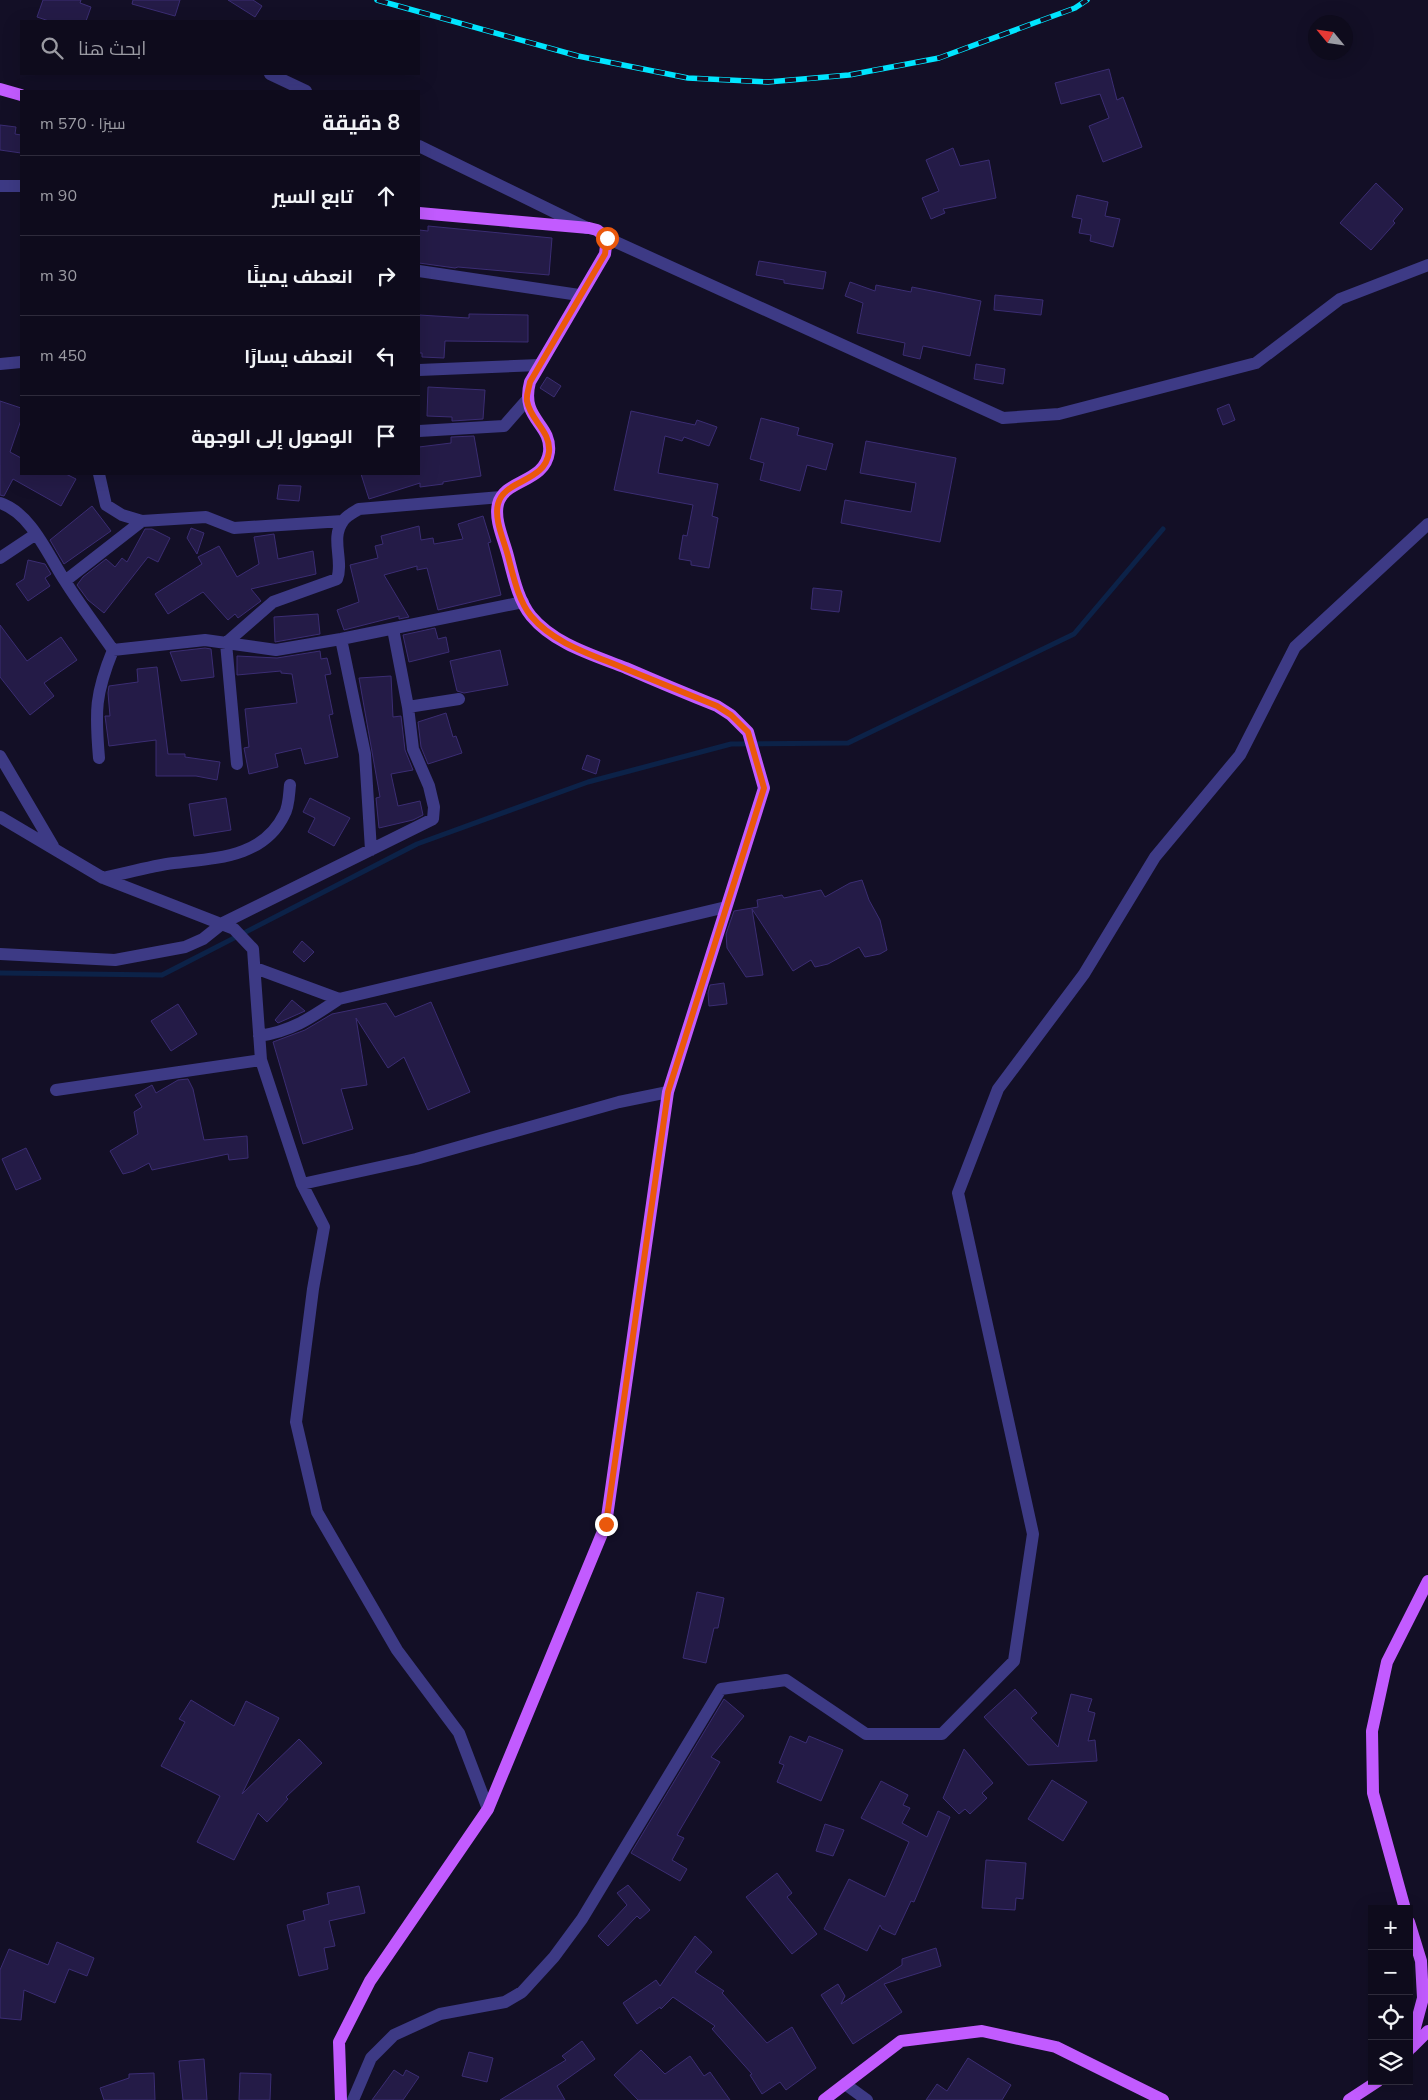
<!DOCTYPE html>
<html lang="ar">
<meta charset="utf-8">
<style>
body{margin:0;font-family:"Nunito Sans",Cairo,sans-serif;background:#1c1929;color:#f1f3f6;direction:rtl}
.controls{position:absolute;right:15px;bottom:15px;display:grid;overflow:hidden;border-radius:0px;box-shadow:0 5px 20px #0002}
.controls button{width:45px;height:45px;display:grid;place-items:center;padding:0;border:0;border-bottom:1px solid #2e2b3b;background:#0e0b1c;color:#f1f3f6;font:25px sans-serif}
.compass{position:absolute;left:1308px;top:15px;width:45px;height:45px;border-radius:50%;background:#0e0b1c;box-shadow:0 5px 20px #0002;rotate:299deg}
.stop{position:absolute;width:15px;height:15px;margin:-11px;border:4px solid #ea580c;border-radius:50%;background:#fff}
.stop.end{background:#ea580c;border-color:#fff;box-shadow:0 1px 5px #0008}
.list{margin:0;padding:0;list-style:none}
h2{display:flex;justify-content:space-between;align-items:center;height:65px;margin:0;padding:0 20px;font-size:21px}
h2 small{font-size:16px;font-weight:400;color:#9b9ba3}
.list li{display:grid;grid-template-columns:32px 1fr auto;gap:15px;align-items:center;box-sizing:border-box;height:80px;padding:0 20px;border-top:1px solid #2e2b3b}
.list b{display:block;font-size:19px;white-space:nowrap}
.list em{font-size:16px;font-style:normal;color:#9b9ba3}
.icon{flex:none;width:28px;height:28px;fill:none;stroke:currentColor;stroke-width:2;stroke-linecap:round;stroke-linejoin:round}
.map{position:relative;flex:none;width:1428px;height:2100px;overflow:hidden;direction:ltr}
.search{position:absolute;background:#0e0b1c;box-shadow:0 5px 20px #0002;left:20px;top:20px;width:400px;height:55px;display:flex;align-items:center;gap:12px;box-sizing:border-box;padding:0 18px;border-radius:0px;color:#9b9ba3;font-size:19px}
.panel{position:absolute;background:#0e0b1c;box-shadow:0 5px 20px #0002;left:20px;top:90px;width:400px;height:385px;border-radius:0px;direction:rtl}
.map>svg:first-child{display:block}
</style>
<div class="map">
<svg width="1428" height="2100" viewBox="0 0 1428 2100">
<rect width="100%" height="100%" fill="#130f26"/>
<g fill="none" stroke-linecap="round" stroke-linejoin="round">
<path stroke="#0c2248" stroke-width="5" d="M0 973 162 975 417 844 588 782 731 744 848 743 1074 634 1163 529"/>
</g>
<path fill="#241b47" stroke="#3b2d73" d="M43 0H81L80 3 91 7 86 21H49L37 17Z
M133 0H180L175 16 132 4Z
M228 0H253L262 6 255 17Z
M1109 69 1117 100 1123 97 1142 147 1103 162 1089 126 1109 118 1100 94 1061 104 1055 83Z
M0 125 16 127 15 134 21 135V153L0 150Z
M953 148 960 166 989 160 996 198 943 209 945 213 931 219 922 198 939 191 926 160Z
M1376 183 1403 209 1393 221 1395 223 1371 250 1340 223Z
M1077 195 1108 202 1105 216 1120 219 1113 247 1090 241 1091 235 1079 233 1082 219 1072 217Z
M428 226 552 238 549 275 458 267 455 268 419 263V230L428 231Z
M759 261 826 272 823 289 784 283V280L756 275Z
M850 282 875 291 876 285 911 292 912 287 981 301 970 356 923 346 920 359 903 355 905 343 857 333 863 303 845 296Z
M995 295 1043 300 1041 315 994 310Z
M469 314 528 315V342L445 341 444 358 422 357V353H419V315L469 318Z
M976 364 1005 369 1003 384 974 379Z
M547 377 561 386 554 397 540 388Z
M428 387 485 390 483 419 452 421V417L427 416Z
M0 401 21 408V420L10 452 21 458V474H66L76 479 61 506 13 479 4 496 0 495Z
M1229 404 1235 420 1223 425 1217 409Z
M631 411 695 425 697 420 717 427 709 446 684 437 682 441 665 436 658 473 718 484 712 516 718 518 709 568 691 565V561L679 559 683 535 687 536 693 505 614 490Z
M761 418 799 428 797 435 833 444 826 470 807 465 800 491 760 480 764 463 750 459Z
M474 436 481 476 443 482V484L420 487V483L369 499 361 474H419V447L451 443V437Z
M866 441 956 458 940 542 841 523 845 500 911 512 916 483 860 473Z
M279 485 301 486 299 501 277 499Z
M92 506 111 531 64 564 50 540Z
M483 516 491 542 488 543 501 595 438 610 427 568 417 570V566L384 575 409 617 399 619V616L344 630 337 610 359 602 350 565 378 558 375 546 383 544 381 536 419 526 421 540 433 538 434 544 463 539 458 524Z
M191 528 204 533 197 554 187 538Z
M145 529H152L170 538 158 562 148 557 104 613 88 600 77 585 83 577 106 559 115 567 122 558 127 562Z
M274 534 278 559 313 551 316 574 251 589 261 601 238 618 235 614 228 620 203 592 168 614 155 594 202 564 198 557 219 546 237 577 259 564 254 537Z
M28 560 45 564 51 574 45 578 50 586 28 601 16 584 24 579Z
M813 588 842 591 839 612 811 609Z
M318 614 320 634 275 642 274 617Z
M0 625 27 661 61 637 77 660 44 683 54 696 30 715 0 677Z
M435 628 438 639 446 637 449 652 409 662 403 635Z
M205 648 211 649 214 677 181 681 170 652Z
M500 650 508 685 464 693 457 691 450 661Z
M320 651 321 659 327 658 331 674 325 675 333 714 329 715 338 757 305 764 301 748 275 754 278 767 249 774 244 748 249 747 245 709 297 703 292 674 281 673V671L237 675V656L277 658Z
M157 667 168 754H185V757L220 762 217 780 196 776H156V740L109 746 105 716H110L108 693 109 686 138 682 137 669Z
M391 676 393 717 401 716 405 750 413 770 391 774 398 806 420 801 423 815 413 820 379 828 376 798 380 797 359 678Z
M446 713 453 737 456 736 462 753 428 764 421 747 418 722Z
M587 755 600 760 596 774 582 769Z
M226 798 231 830 194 836 189 804Z
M310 798 350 818 334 846 308 832 315 818 303 812Z
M862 880 869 900 880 920 887 950 880 954 865 957 859 947 828 964 815 967 811 960 793 971 752 909 763 975 746 977 727 948 726 934 734 911 758 907 757 900 782 895 784 898 821 890 825 897 850 883Z
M302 941 314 952 304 962 293 952Z
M724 983 727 1004 709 1006 708 993 710 985Z
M292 1000 305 1011 278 1023 275 1020Z
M431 1002 470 1092 428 1110 404 1057 388 1068 356 1018 367 1085 341 1089 353 1129 303 1144 273 1042 305 1030 332 1014 386 1003 395 1017Z
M178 1004 197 1034 171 1051 151 1021Z
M188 1079 193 1089 204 1140 247 1136 248 1158 229 1160 228 1154 152 1170 149 1163 134 1171 123 1174 110 1151 138 1134 134 1112 142 1107 135 1095 152 1085 156 1093 178 1080Z
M26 1148 41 1179 16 1190 2 1159Z
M697 1592 724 1598 718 1628H714L706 1663 683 1658Z
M1015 1689 1037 1713 1031 1718 1058 1747 1071 1694 1092 1699 1088 1711 1095 1713 1088 1741 1095 1740 1097 1761 1028 1765 984 1717Z
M724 1699 744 1716 711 1757 720 1762 677 1835 684 1838 672 1860 687 1869 680 1881 631 1853Z
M191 1700 234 1726 246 1701 279 1718 242 1794 299 1739 322 1763 286 1797 288 1799 267 1822 258 1813 234 1860 197 1842 220 1796 161 1766 185 1722 179 1719Z
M790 1736 806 1743 809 1736 843 1750 821 1801 777 1782 784 1765 779 1763Z
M964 1749 993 1783 982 1793 987 1798 970 1814 965 1809 959 1814 943 1798Z
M1052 1780 1087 1802 1063 1841 1028 1819Z
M881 1781 908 1795 903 1805 910 1808 902 1823 927 1837 938 1811 950 1817 914 1902 911 1901 895 1935 882 1929 880 1925 867 1951 824 1929 849 1879 885 1897 909 1842 861 1818Z
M825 1824 844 1830 833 1856 816 1851Z
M986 1860 1026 1863 1023 1899 1016 1898 1015 1910 982 1908Z
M777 1873 792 1893 787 1897 817 1934 792 1954 746 1897Z
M628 1885 650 1910 640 1919 637 1916 608 1946 598 1936 627 1905 617 1893Z
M359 1886 365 1913 329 1921 335 1946 324 1948 328 1969 299 1976 287 1925 305 1920 303 1911 329 1904 327 1893Z
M695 1936 712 1952 695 1972 724 1991 722 1993 767 2043 792 2027 816 2068 786 2090 780 2082 762 2094 750 2075 752 2074 712 2029 715 2026 673 1997 661 2009 660 2007 637 2024 623 2003 656 1980 660 1986Z
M57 1942 94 1958 87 1976 69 1969 55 2003 24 1990 21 2020 0 2018V1970L9 1949 48 1965Z
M936 1948 941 1966 884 1984 902 2012 853 2044 821 1995 838 1984 845 1996 841 2004 902 1965V1959Z
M582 2041 595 2059 557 2086 565 2100H500L566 2060 562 2056Z
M641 2050 665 2074 690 2056 704 2076 710 2072 730 2100H638L614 2075Z
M469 2052 493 2058 487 2082 462 2076Z
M968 2058 1011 2085 1002 2100H926L937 2084 947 2091Z
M204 2059 207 2100H183L179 2061Z
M394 2070 403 2076 406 2070 419 2077 403 2100H372Z
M154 2073 155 2100H104L100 2088 129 2078V2074Z
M240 2073 271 2074 270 2100H239Z"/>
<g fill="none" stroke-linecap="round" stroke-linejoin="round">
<path stroke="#3d3a85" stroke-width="12" d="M270 74 306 91
M419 146 587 228
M0 186H21
M607 238 1003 418 1059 414 1256 363 1340 299 1428 265
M419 271 579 295
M0 364 21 362
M419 370 539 365
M419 431 504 426 526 401
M99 474 106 505 122 515 142 521 206 517 234 528 343 521
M0 503C31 513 48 555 65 581 80 605 97 627 113 650L205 640 276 650 341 639 523 602
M0 558 36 534
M65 581 142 521
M341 639 365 754 371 850
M408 707 459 699
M0 756 53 846
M99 758C95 711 95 694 113 650
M237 764 226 643 273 602 337 579C344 561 330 538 343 521 346 516 354 512 359 509L501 497
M0 817 103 878 234 929 253 949 261 1060 302 1184 324 1227 313 1289 296 1422 317 1512 397 1650 459 1733 488 1809
M103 878C127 873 150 866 174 863 215 858 263 858 284 815 289 807 289 794 290 785
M0 954 115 960 185 947 203 939 223 923 433 819 434 807 429 786 413 749 408 707 393 629
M255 968 339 999 726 907
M259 1036C293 1031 312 1017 339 999
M56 1090 261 1060
M302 1184 416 1159 619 1102 668 1092
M845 2084 867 2100
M353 2100 371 2058 394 2035 440 2014 505 2002 522 1992 554 1957 582 1919 721 1689 786 1680 866 1734H942L1014 1661 1033 1534 958 1193 998 1089 1084 974 1155 857 1240 755 1295 647 1428 524"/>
<path stroke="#c25bff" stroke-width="12" d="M0 89 21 95
M1405 1909 1373 1793 1372 1731 1387 1662 1428 1581
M1409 1922 1421 1961 1423 1998 1409 2050
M1411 2048 1428 2031
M341 2100 339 2042 370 1981 488 1809 606 1524 668 1092 764 788 748 732 731 715 717 706C687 694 656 681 626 668 593 655 554 644 531 616 518 600 513 575 508 556 504 540 494 520 498 504 504 479 545 483 549 452 552 423 520 420 530 382L605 254 607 238 597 230 589 228 419 213
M824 2100 901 2041 982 2031 1056 2047 1163 2100
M1349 2100 1378 2081"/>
<defs>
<path id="rail" d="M377 0 578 56 688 78 768 82 849 75 939 58 1075 8 1087 0"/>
</defs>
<use href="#rail" stroke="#00e5ff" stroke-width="5.5"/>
<use href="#rail" stroke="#130f26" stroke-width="4" stroke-dasharray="11" stroke-linecap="butt"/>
</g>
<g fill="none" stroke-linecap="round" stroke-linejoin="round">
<path stroke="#ea580c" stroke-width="6" d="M606 1524 668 1092 764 788 748 732 731 715 717 706C687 694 656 681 626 669 593 655 554 644 531 616 518 600 513 575 508 556 504 540 494 520 498 504 504 479 545 483 549 452 551 431 530 420 527 401 526 395 529 388 530 382L605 254 607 238"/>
</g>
</svg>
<div class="controls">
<button>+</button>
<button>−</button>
<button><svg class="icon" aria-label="locate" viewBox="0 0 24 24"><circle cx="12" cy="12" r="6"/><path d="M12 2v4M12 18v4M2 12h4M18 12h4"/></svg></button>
<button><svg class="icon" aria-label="layers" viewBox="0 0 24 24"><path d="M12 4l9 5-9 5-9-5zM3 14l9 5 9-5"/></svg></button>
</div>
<svg class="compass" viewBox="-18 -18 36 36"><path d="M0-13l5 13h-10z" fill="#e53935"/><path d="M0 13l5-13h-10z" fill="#9b9ba3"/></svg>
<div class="stop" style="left:607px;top:238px"></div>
<div class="stop end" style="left:606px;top:1524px"></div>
<div class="search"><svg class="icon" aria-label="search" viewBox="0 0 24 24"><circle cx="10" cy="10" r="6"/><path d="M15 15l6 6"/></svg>ابحث هنا</div>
<section class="panel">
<h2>8 دقيقة<small>سيرًا · 570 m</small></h2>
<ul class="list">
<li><svg class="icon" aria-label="ahead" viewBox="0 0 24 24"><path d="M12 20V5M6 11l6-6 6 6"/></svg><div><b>تابع السير</b></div><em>90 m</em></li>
<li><svg class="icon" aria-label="right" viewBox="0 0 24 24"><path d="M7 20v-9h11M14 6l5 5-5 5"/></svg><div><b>انعطف يمينًا</b></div><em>30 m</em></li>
<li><svg class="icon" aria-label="left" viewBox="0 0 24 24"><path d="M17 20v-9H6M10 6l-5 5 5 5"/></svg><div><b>انعطف يسارًا</b></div><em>450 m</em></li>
<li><svg class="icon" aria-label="arrive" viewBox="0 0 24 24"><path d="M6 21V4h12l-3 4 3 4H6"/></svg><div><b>الوصول إلى الوجهة</b></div></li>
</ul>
</section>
</div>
